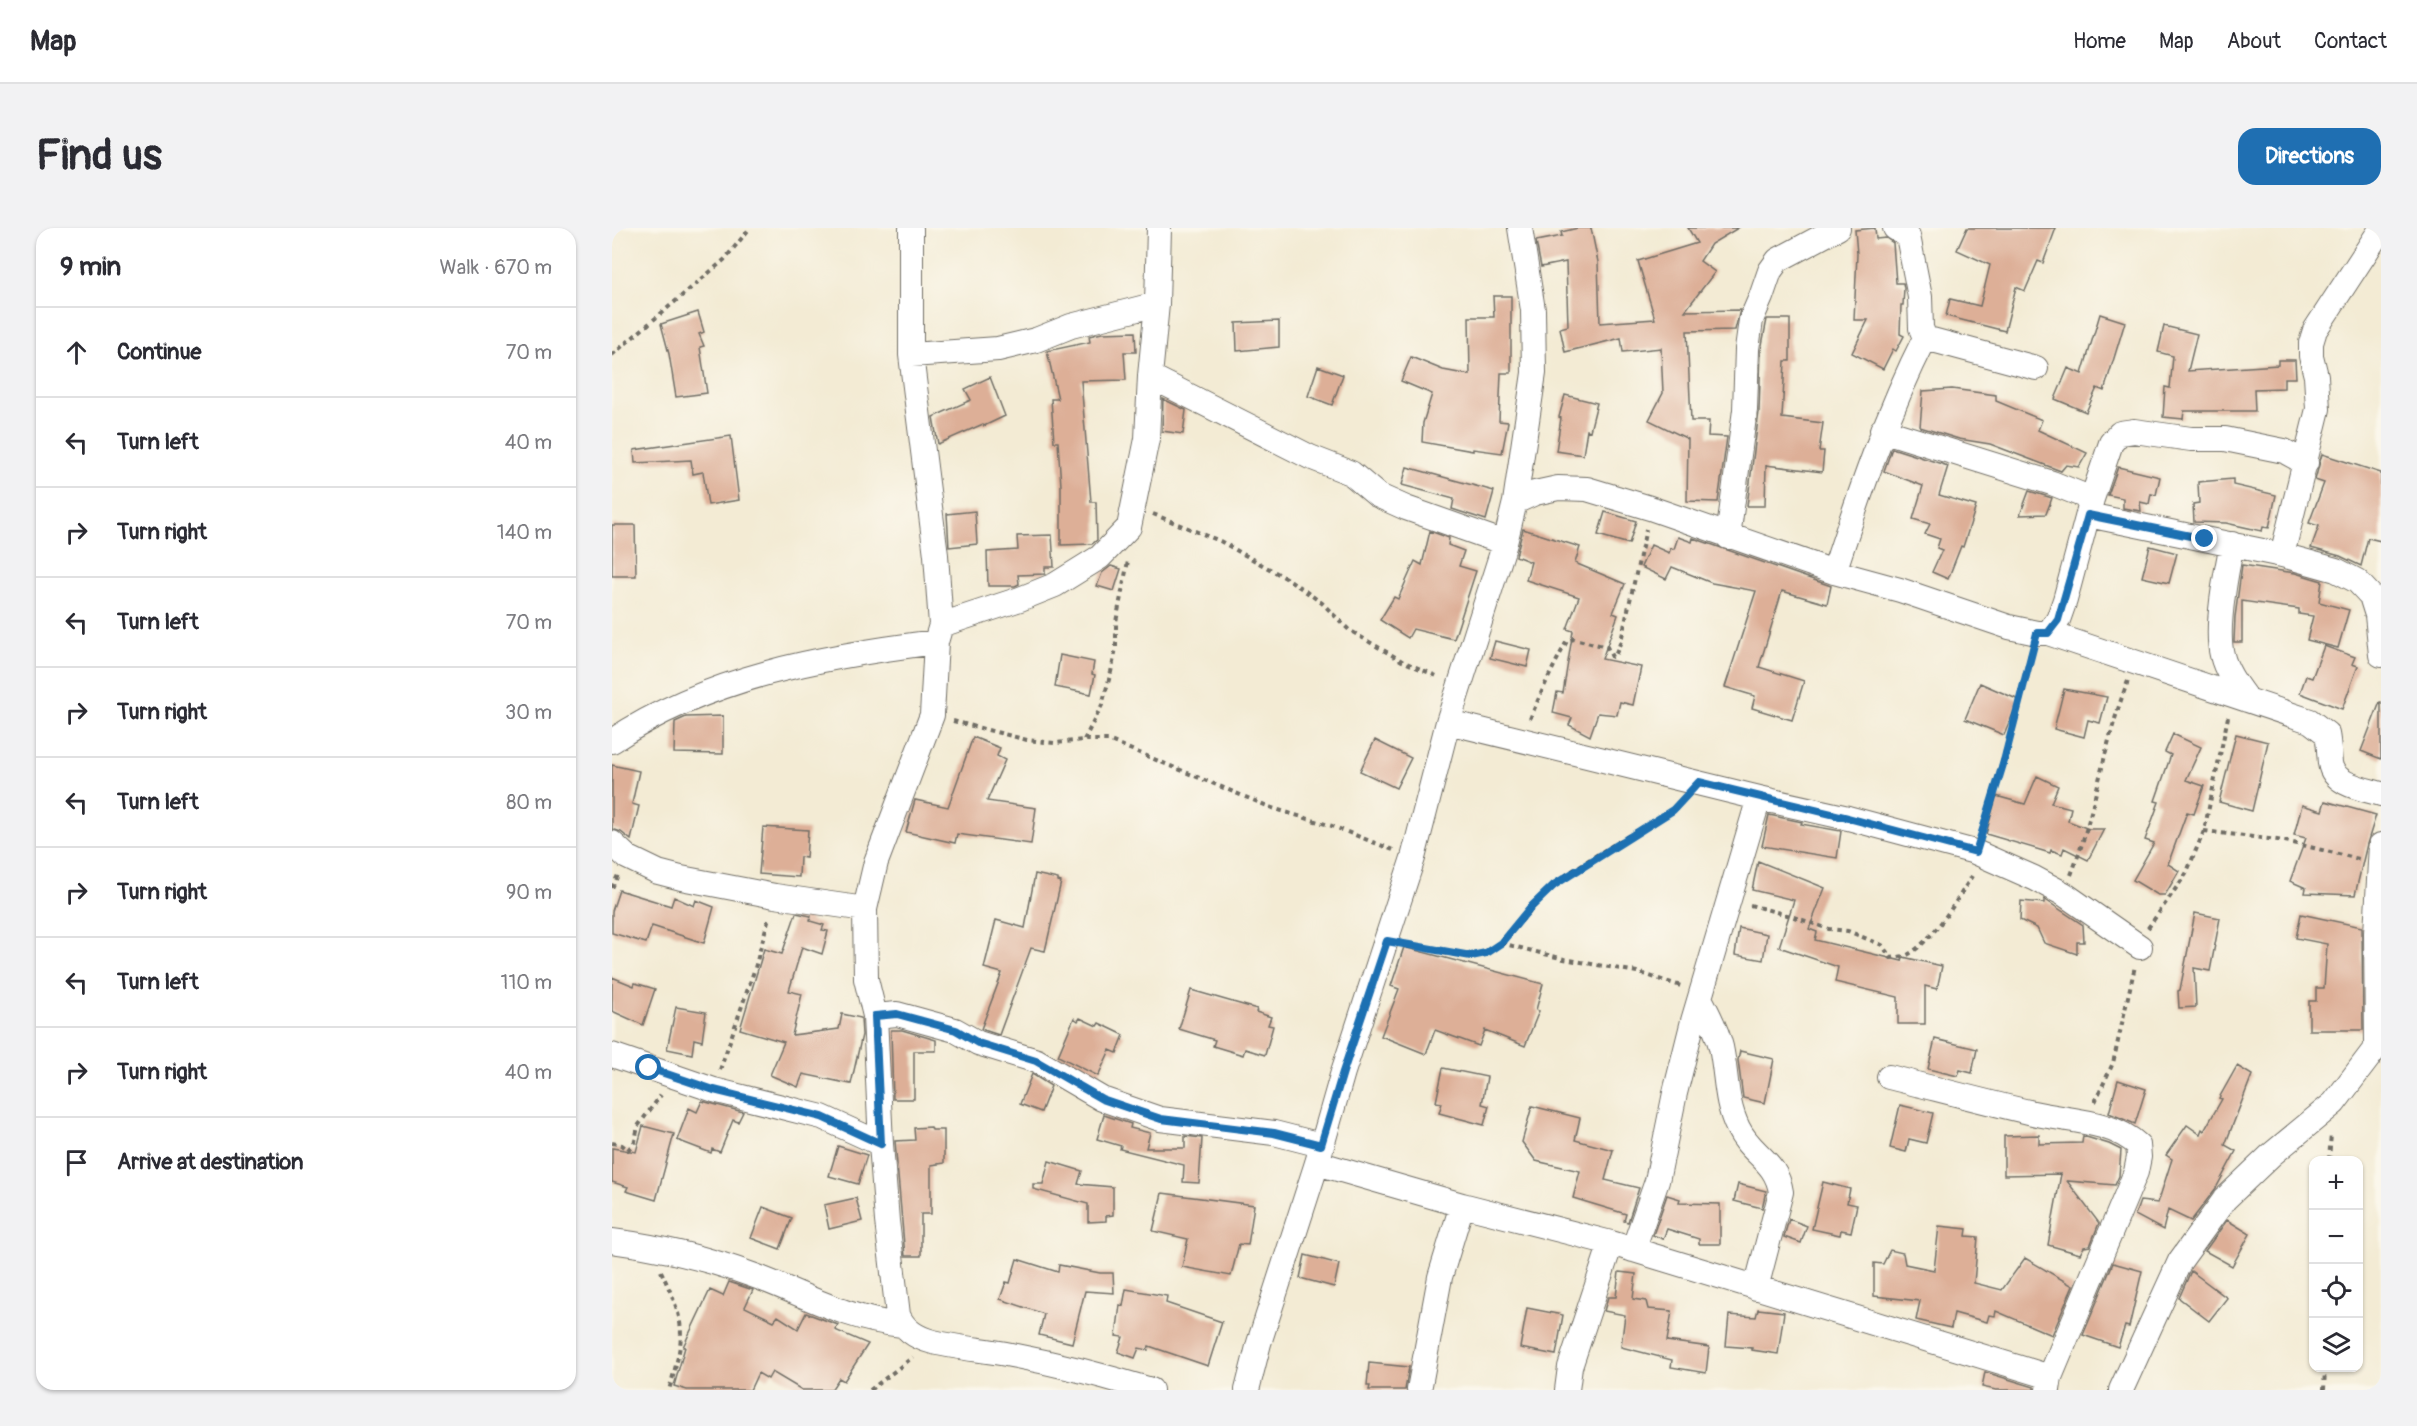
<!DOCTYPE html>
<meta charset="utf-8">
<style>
body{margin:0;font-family:Pangolin,sans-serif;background:#f2f2f3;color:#2b2b33}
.controls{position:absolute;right:18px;bottom:18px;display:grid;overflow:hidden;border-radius:12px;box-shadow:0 2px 4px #0004}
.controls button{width:54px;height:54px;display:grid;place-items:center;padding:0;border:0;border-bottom:2px solid #e1e1e2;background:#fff;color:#2b2b33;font:30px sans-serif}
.stop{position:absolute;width:18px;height:18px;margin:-14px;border:4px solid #1f6fb2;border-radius:50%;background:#fff}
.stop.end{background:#1f6fb2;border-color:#fff;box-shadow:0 2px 6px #0008}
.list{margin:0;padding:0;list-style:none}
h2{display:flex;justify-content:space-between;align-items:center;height:78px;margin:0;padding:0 24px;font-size:26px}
h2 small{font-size:20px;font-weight:400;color:#7c7c81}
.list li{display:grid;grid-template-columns:39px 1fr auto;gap:18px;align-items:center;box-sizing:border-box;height:90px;padding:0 24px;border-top:2px solid #e1e1e2}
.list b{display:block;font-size:22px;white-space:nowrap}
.list em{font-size:20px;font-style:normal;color:#7c7c81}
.icon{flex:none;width:33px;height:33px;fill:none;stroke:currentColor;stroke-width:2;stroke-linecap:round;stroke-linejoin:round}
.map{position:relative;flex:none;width:1769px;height:1162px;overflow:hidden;border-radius:18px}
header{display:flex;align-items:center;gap:36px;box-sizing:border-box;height:84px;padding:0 30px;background:#fff;border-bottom:2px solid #e1e1e2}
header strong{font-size:28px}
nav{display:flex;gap:33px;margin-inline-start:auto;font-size:21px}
.intro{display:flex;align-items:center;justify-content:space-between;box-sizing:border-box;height:144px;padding:0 36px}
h1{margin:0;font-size:42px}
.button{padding:15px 27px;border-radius:18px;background:#1f6fb2;color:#fff;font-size:21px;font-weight:700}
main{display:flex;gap:36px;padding:0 36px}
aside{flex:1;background:#fff;border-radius:18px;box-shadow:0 2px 4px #0004}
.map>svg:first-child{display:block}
</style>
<header>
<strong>Map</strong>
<nav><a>Home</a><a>Map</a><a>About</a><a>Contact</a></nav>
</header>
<div class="intro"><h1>Find us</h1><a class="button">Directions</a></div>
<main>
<aside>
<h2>9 min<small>Walk · 670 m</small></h2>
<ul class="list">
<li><svg class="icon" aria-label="ahead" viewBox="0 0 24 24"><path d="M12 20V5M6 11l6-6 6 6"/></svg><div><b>Continue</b></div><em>70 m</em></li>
<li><svg class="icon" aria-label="left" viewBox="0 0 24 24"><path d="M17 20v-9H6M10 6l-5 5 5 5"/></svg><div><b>Turn left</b></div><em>40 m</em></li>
<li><svg class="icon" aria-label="right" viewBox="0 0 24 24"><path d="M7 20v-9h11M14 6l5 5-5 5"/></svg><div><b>Turn right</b></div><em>140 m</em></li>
<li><svg class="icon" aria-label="left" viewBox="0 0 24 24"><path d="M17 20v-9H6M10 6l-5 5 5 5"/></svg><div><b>Turn left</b></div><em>70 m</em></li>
<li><svg class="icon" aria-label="right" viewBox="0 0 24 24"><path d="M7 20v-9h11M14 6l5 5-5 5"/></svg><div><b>Turn right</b></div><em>30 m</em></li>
<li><svg class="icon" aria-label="left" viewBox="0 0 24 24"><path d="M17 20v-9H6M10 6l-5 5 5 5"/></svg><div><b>Turn left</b></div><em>80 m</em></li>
<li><svg class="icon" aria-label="right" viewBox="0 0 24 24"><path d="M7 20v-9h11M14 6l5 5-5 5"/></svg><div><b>Turn right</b></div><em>90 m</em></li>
<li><svg class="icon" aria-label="left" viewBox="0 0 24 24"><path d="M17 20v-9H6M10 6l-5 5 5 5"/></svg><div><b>Turn left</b></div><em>110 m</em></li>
<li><svg class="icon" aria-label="right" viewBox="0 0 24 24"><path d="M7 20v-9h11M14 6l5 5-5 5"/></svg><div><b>Turn right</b></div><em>40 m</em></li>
<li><svg class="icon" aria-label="arrive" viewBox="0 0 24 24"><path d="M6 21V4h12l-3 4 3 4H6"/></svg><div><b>Arrive at destination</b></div></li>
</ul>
</aside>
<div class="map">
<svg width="1769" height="1162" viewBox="0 0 1769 1162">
<rect width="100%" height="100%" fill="#fbf7ec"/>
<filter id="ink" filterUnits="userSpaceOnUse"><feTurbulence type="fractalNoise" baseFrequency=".0167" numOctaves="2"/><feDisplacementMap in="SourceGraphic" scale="12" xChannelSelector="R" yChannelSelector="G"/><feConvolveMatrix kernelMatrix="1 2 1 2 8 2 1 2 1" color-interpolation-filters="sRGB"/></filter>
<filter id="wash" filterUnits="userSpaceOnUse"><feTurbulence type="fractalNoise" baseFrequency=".008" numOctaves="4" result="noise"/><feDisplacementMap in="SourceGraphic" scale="24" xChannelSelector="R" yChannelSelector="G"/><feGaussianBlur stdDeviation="1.35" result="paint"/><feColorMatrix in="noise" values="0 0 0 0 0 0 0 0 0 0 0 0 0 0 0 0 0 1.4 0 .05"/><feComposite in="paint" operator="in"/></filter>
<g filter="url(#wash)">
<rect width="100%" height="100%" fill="#f3ebd4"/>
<g id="blocks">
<path fill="#ddaf97" d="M966 0H979L986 34 988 95 1043 91 1026 33 1085 15 1076 0H1126L1099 16 1088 33 1103 44 1073 83 1128 82 1123 102 1075 103 1079 193H1097L1096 208 1115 209 1106 274 1075 273 1076 211 1037 192 1051 165 1049 120 1011 124 1009 110 953 124 948 100 956 98 954 34 929 39 924 13 950 8 949 4Z
M1263 0 1264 11 1274 10 1281 15 1284 55H1291L1292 60 1291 77H1289L1288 106 1292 108 1284 123 1281 121 1271 141 1240 125 1256 92H1242L1245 26 1243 2Z
M1355 0H1444L1431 35 1426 33 1413 63 1404 59 1393 103 1334 88 1338 71 1368 78 1378 37 1345 22Z
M881 68H899V145H889L887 193 896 194 890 225 861 221V223L810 214 811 195 820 166 789 153 799 129 831 142 858 147 857 89H882Z
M86 84 92 104 87 106 92 118 88 119 95 165 64 169 57 126 49 96Z
M1488 86 1513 94 1492 163 1485 160 1474 184 1443 171 1456 140 1470 146Z
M1155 91H1178V133H1173L1170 190 1211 195 1207 223H1212L1210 244 1154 237 1153 278H1135L1147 184 1149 122Z
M667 93V119L625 123 624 95Z
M1552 98 1585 106 1576 143 1666 137V132H1683L1684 150H1672V160L1642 161 1643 183H1572L1571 191 1551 189 1553 159 1558 160 1561 128 1546 124Z
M523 104 524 124H512L514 152 469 153 479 274H484L485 312 480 316 449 317V258L446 214H442L439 171H446L435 123 478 114 477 108 490 105Z
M706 138 731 147 720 177 696 168Z
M378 149 393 188 372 198 371 196 326 216 321 189 359 172 353 161Z
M1340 161 1384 167V173L1430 192 1426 202 1475 225 1467 239 1454 237 1449 243 1378 216 1347 211 1308 199 1311 163Z
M953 167 985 175 978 203 975 202 971 227 944 223 949 190 947 189Z
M551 171 574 182 571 206 550 203Z
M119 208 127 272 96 277 91 244 81 246 79 232 23 235 22 222Z
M1280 220 1336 238 1327 267 1364 278 1351 319 1349 318 1336 351 1320 344 1330 322 1325 320 1328 311 1313 306 1318 296 1301 291 1311 258 1272 243Z
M1710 226 1769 245V313L1756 310 1749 338 1728 328 1699 320 1707 298 1697 295 1712 255 1703 252Z
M795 239 882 263 874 292 840 281 842 271 790 257Z
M1506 239 1548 249 1544 267 1539 266 1537 276 1528 274 1529 283 1511 280V270L1496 267Z
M1621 251V257L1664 267 1657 300 1651 299 1650 303 1614 295 1582 294 1581 276 1587 275 1586 254Z
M1417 263 1440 270 1434 286 1408 287Z
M363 283 365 316 337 319 335 286Z
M993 284 1024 293 1017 316 986 307Z
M0 297H23L24 348H0Z
M911 301 968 319 963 335 1013 356 1001 385 1006 387 990 431 1029 439 1021 477 1008 474 1005 487 986 485 978 508 957 497 960 490 941 485 945 464 951 465 961 403 955 401 967 369 914 352 919 334 904 328Z
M818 303 837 310 836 317 852 323 847 338 864 343 842 411 801 401 796 410 768 392 782 369 786 371 803 333 810 337Z
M440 307 442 339H433V346L406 347 407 356 403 358H376L375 324 406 322 405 308Z
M1066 309 1080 314 1081 310 1219 358 1215 376 1170 363 1147 439 1192 453 1180 492 1140 480 1143 468 1113 459 1144 363 1100 355 1060 339 1054 351 1029 339 1039 317 1057 325 1059 320 1062 321Z
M1538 318 1565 325 1557 355 1530 349Z
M1630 337 1683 345 1710 353 1707 374 1737 382 1726 420 1695 412 1701 388 1687 386V381L1630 373V414H1622L1623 389Z
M499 338 509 341 502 363 485 358 490 345Z
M883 413 919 422 915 439 878 430Z
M1712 418 1743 429 1740 436 1746 438 1730 481 1688 465 1694 448 1700 450Z
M448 427 482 434 480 446 483 447 479 466 443 459Z
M1368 455 1407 472 1392 507 1353 491Z
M1452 461 1495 469 1488 495 1476 492 1472 509 1442 501Z
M1768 474H1769V531L1749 523Z
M111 488V526L62 525 63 494 74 489Z
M1561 506 1589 519 1574 552 1592 558 1582 586 1575 584 1556 636 1567 643 1553 667H1546L1521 652 1542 615 1533 612 1547 574 1543 573 1559 527 1553 524Z
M1624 506 1656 514 1640 583 1607 574Z
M361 509 388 520 385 528 393 532 375 573 424 580 419 616 345 606 343 615 294 604 303 572 336 579Z
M763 512 799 530 784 560 748 543Z
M0 537 27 543 20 576 27 578 19 612 9 604 0 601Z
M1425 548 1446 558 1439 575 1459 580 1456 593 1477 601H1492L1476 632 1452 620 1450 626 1439 622 1438 625 1374 606 1384 568 1413 576Z
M1713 573 1764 587 1755 616 1743 667 1693 665 1694 660 1678 653 1694 610 1682 607 1690 577 1710 583Z
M1157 587 1190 594 1189 596 1229 603 1225 630 1150 618Z
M151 599 196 602 194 630 188 629 187 649 147 646Z
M1146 633 1213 660 1197 701 1205 704 1203 712 1290 733 1291 729 1330 738 1325 761 1313 758V796H1286V769L1223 754 1226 739 1167 719 1182 672 1140 662Z
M423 646 446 651V653L449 654 433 723 419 720 387 807 369 801 390 745 372 740 384 692 413 700Z
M7 662 59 678 62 669 82 678 84 672 102 679 92 715 40 698 34 715 0 705V683Z
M1432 671 1471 697 1472 714H1465V726L1432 715 1425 700 1408 692 1409 673 1432 675Z
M184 685 199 688 198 693 212 697 210 702 216 703 210 726 190 719 177 763 190 766 180 807 227 801 230 786 249 790 250 807 239 856 191 846 186 859 158 847 172 814 128 801 152 721 170 726Z
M1583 685 1608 690 1598 743 1582 740 1584 779 1567 780 1566 763 1568 762Z
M1689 686 1750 699 1751 802H1697V773H1704V760H1712L1715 716 1684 710Z
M1127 700 1155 706 1151 732 1123 727Z
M792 719 931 756 924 782 927 783 913 818 873 802 867 818 823 802 814 826 769 808 787 761 779 758Z
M0 749 22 758 23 755 43 761 31 797 0 783Z
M579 762 645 781 644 784 659 789 656 797 661 798 653 827 633 821 631 827 601 818 603 812 567 801Z
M64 779 94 784 90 813 82 811 80 826 55 821Z
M462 790 466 793 468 790 485 798 487 795 512 807 505 825 498 822 486 848 446 828Z
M279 802H290L324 812V823H302V871H281Z
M1323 811 1365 821 1360 845 1348 842 1346 848 1316 841Z
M1128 823 1162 831 1153 875 1131 870 1126 832Z
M1625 838 1640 847 1613 917 1624 923 1604 960 1579 993 1556 982 1551 1002 1523 987 1528 973 1546 975 1560 931 1554 927 1575 897 1588 906 1590 901 1592 903 1610 871 1607 870Z
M831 840 875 849 870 876 877 878 872 897 827 885 830 875 824 874Z
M420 846 439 858 429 884 408 876Z
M1506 852 1534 861 1523 896 1497 885Z
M90 873 131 884 126 894 121 892 108 924 100 921 99 925 65 912 77 880 85 884Z
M1288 877 1321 885 1314 915 1297 911 1294 924 1278 920Z
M920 878 968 890 963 912 1001 922 993 952 1027 960 1016 994 1012 993 1014 986 961 970 968 943 924 933 910 914Z
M492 887 519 896 518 900 538 905 534 920H573V908L590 910 587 955 571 954 572 937 508 921 509 918 485 911Z
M31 898 62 906 44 972 14 963 16 959 0 954V920L24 924Z
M319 899 320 902H332V935L319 937V986H309V1028H293L283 913 303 912 302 900Z
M1427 907V916L1470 915 1471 908 1497 916 1509 922 1507 948 1503 957 1455 953 1487 995 1478 1018 1472 1019 1468 1026 1436 1017 1449 946 1392 947V908Z
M226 918 255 927 246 956 217 948Z
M437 933 470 943 466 956 501 959V987L494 988V993L476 994V976L421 961V956H431Z
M1211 954 1238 961 1235 975 1245 977 1239 1004 1229 1002 1228 1007 1200 1001Z
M1126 956 1154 963 1150 980 1122 973Z
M550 965 642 977 636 1017 627 1016 619 1048 570 1039 576 1011 541 1003Z
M1055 967 1068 971 1067 975 1108 976V1016H1087V1011L1055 1001 1051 1011 1041 1007Z
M244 970 250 993 217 1001 212 977Z
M151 979 180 990 168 1021 139 1010Z
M1177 991 1195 998 1189 1015 1172 1009Z
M1615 992 1638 1006 1620 1038 1593 1023Z
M1327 998 1355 1001 1354 1008 1366 1009 1362 1055 1390 1062 1413 1030 1461 1058 1440 1107 1384 1083 1383 1088 1377 1087 1375 1094 1342 1085 1339 1100 1304 1092 1308 1073 1262 1068V1035L1271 1036 1278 1022 1291 1025 1293 1036 1322 1042Z
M693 1027 727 1036 722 1059 688 1050Z
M405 1031 446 1044 447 1037 488 1045H501L502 1065 473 1063 460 1115 427 1107 432 1086 388 1071 394 1054 398 1055Z
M1501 1035 1530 1043 1517 1099 1513 1098 1506 1119 1471 1107Z
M1579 1043 1615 1070 1597 1093 1567 1070Z
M1007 1044 1024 1046 1021 1071 1034 1073 1036 1081 1060 1083 1055 1113 1097 1119 1094 1145 1059 1139 1060 1132 1009 1119 1013 1087 992 1083 996 1069H1004Z
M117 1054 141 1062 133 1079 162 1093 166 1088 186 1101 194 1085 226 1097 223 1102 256 1116 232 1153 227 1150 219 1162H190L160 1144 156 1151 146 1145 138 1162H75L62 1158 73 1119H71L98 1062 111 1068Z
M514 1061 555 1068 554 1075 610 1094 596 1138 537 1118 536 1122 527 1120 523 1130 506 1124 511 1109 504 1108 508 1077 511 1078Z
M915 1080 951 1087 944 1127 908 1120Z
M1146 1081 1172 1084 1166 1126 1140 1122V1120L1114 1118 1117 1087 1144 1089Z
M757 1135 797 1139 793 1162H757L758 1158H755Z
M1373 1144 1422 1159V1162H1384L1370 1159Z"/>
</g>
</g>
<g filter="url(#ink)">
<use href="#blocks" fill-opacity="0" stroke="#716e66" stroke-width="1.5"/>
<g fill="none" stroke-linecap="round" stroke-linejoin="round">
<defs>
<path id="minor" d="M299 0V127L324 327 329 397 324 414 320 487 264 634 253 681 254 751 263 788 269 916 275 993 286 1087C292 1102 305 1110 321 1114 346 1120 373 1122 399 1127 446 1136 493 1148 539 1162
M1283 0 1296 8 1308 69 1309 100 1313 110 1424 140
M299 127 386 121 424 112 459 98 545 76
M538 148 698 229 739 245 765 267 794 280 893 315
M1270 202 1440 255 1480 271
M903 274 922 145 921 82 908 0
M1476 287 1670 327 1724 342 1745 353 1759 368 1765 387 1769 427
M1116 309 1133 182 1135 121 1139 92 1149 69 1158 43 1166 32 1226 0
M1620 316C1614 345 1603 400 1610 427 1614 444 1625 458 1635 472
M1670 327 1706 181 1704 148 1699 128V115L1703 102 1769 1
M1222 344C1248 264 1275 185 1313 110
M329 397 408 371 443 357 488 329 517 299 535 211 538 148 545 76 547 0
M1436 405 1698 493 1715 506C1717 516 1717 525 1718 535 1721 557 1752 561 1769 566
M836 494 1147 570 1236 590 1363 624 1422 650 1452 666 1528 719
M0 513C96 449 212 428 324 414
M0 615 15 629 46 644 69 650 163 668 253 681
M1089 772C1096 786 1105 802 1109 819 1115 847 1113 874 1126 900 1139 927 1164 932 1169 964L1144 1060
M263 788 285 786 343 802 366 815 425 833 490 871 548 891 662 905 709 917
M1765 815 1764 705 1769 617
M0 827 102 862 210 889 269 916
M1277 849C1325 861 1373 874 1421 885 1456 893 1499 892 1526 917L1527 929 1524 944 1438 1149 1436 1162
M705 935 850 977 999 1015 1438 1149
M0 1013C48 1019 97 1031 143 1048 191 1066 237 1092 290 1097
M1021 1022 1045 953 1063 865 1081 793 1147 570
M635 1162 647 1115 705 935 731 844 801 630 836 494 893 315 903 274 923 265 946 260 975 261 1038 280 1222 344 1288 362 1397 399 1425 405H1436L1446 392 1453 372 1480 271 1499 215 1508 205 1522 203 1579 211H1613L1672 223 1694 235
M807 1162 828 1049 850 977
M955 1162 958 1139 999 1015
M1509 1162 1568 1033 1613 971 1659 927 1722 875 1769 813"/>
</defs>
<use href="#minor" stroke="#716e66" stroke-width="26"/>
<path stroke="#716e66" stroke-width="4" stroke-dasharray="4.5 4.5" stroke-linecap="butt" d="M0 127 112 32 138 0
M541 286 608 313 679 353 710 375 737 402 790 433 827 449
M918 491C929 464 941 439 955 413L962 411 995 419 1000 429 1003 428 1009 413 1034 301
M341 493 415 512 443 515 472 512H496L660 580 720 598 781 622
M472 512 490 477 499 444 504 420V394L516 333
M1592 603 1673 613 1747 631
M1370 604 1407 478 1419 426
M1459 647C1484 584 1491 516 1516 453
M0 660 6 647
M1138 677 1179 688 1217 701 1236 703 1270 717 1279 730C1284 729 1293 729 1297 726 1322 711 1345 672 1360 648
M1536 700 1574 646 1592 603 1616 489
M889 715 952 731 1025 744 1069 758
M796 717C817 721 854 732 873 725 893 717 922 674 941 658 974 630 1024 605 1061 582L1069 573
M108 842 143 740 157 689
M1483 874 1501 835 1523 738
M0 915 10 917 16 922 23 913 26 898 49 867
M1717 932 1719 906
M49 1043C74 1097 74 1104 57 1162
M258 1162 301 1129
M1712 1162 1713 1140"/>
<use href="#minor" stroke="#fff" stroke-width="24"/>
</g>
</g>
<g fill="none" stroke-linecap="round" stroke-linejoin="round" filter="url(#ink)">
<path stroke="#1f6fb2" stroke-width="8" d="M37 840 102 862 210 889 269 916 263 788 285 786 344 802 366 815 424 833 490 871 549 891 662 905 709 917 731 844 775 713 859 728 874 725 889 715 917 681 942 657 1061 582 1087 554 1236 590 1364 624 1392 533 1425 405H1436L1446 392 1476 287 1593 311"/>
</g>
</svg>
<div class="controls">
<button>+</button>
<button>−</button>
<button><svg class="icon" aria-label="locate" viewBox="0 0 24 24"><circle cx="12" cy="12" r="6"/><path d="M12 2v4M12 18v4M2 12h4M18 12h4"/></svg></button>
<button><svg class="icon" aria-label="layers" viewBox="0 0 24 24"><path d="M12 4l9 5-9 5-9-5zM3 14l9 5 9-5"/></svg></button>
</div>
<div class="stop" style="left:37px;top:840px"></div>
<div class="stop end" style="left:1593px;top:311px"></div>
</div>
</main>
